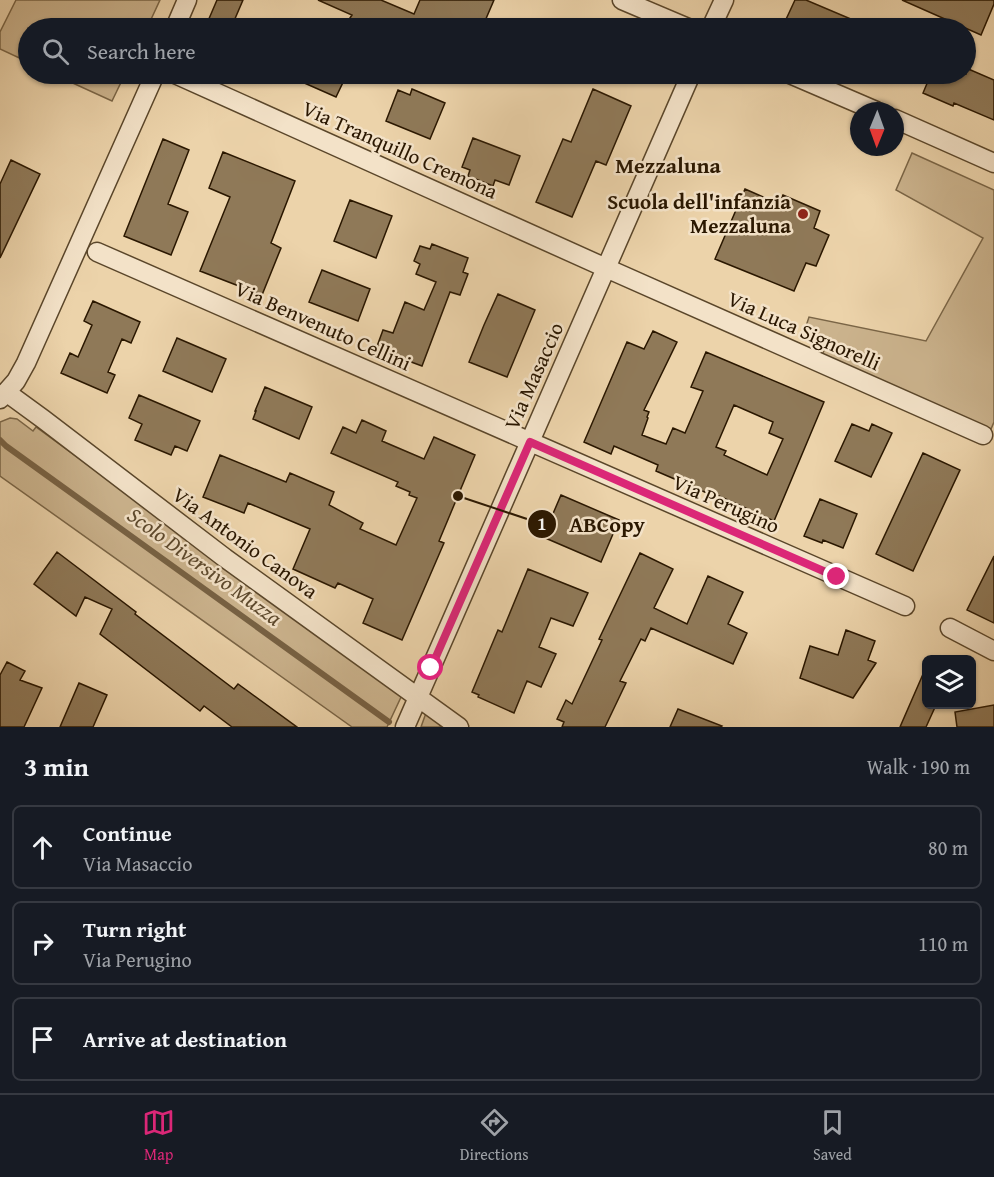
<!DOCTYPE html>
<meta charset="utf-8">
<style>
body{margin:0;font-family:"Gentium Book Plus",serif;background:#20242c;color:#f1f3f6}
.controls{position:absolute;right:18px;bottom:18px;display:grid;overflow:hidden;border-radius:9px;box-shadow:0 2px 4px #0004}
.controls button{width:54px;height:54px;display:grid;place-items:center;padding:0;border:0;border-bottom:2px solid #363941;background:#171b24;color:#f1f3f6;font:30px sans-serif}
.compass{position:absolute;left:850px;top:102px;width:54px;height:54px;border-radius:50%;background:#171b24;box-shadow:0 2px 4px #0004;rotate:181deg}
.stop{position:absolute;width:18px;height:18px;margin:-14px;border:4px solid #db2777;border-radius:50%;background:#fff}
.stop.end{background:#db2777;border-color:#fff;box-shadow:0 2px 6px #0008}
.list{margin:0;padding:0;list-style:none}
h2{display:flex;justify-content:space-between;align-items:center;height:78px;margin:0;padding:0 24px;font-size:26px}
h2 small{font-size:20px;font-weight:400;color:#9ea1a6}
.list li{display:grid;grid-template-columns:39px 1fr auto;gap:18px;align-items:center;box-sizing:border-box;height:84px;margin:0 12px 12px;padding:0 12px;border:2px solid #363941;border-radius:9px}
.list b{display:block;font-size:22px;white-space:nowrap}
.list p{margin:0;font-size:20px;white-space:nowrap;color:#9ea1a6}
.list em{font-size:20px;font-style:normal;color:#9ea1a6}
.icon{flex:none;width:33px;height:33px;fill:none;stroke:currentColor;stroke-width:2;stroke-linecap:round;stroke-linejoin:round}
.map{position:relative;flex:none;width:994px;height:727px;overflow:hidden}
.search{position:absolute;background:#171b24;box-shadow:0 2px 4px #0004;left:18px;right:18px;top:18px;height:66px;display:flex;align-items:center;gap:15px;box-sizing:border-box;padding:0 21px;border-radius:33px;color:#9ea1a6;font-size:22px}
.sheet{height:366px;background:#171b24}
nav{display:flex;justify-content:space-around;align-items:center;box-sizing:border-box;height:84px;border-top:2px solid #363941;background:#171b24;font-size:16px;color:#9ea1a6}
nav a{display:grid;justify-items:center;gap:3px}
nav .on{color:#db2777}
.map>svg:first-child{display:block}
</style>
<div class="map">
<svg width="994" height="727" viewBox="0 0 994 727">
<rect width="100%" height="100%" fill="#ecd3aa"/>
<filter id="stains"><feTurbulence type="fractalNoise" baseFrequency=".00333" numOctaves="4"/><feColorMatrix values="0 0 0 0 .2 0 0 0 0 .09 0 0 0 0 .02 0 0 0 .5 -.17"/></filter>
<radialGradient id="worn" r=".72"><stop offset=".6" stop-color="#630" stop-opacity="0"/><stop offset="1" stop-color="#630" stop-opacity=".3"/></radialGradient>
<path fill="#cbb38d" stroke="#7a6546" stroke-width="1.5" d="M16 0H160L147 28H28V62L0 49V32Z
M53 74H125L112 101Z
M912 153 994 190V422L991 429 822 355 829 340 805 329 809 317 926 341 983 238 896 190Z
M10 418 17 419 33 431 36 427 402 695 387 727H352L0 476V422Z
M426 713 437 721 441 727H421Z"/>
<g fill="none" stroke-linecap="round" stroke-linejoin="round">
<path stroke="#776143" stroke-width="6" d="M0 440 6 446 389 722"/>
</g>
<path fill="#8f7958" stroke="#2a1700" stroke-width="1.5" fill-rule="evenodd" d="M217 0H243L231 28H205Z
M318 0H381L414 14 420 0H494L482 28H375L350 18 352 15Z
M795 0H806L872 28H782Z
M902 0H994V4L981 35Z
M966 68 994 80V120L954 103 953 106 923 93 931 74H966Z
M284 74H347L336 97Z
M412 89 445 103 430 139 386 121 398 90 410 95Z
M593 89 631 106 606 165 596 161 572 217 536 202 563 139 571 142Z
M473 138 520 156 509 185 495 180 493 186 468 176 470 170 462 167Z
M163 139 189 150 168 204 188 212 171 255 124 236Z
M223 152 295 181 271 243 281 248 262 295 200 271 230 197 209 188Z
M11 160 40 174 0 258V184Z
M745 189 779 204 783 195 820 211 814 228 829 235 816 266 806 263 794 291 715 259Z
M350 200 392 216 376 258 334 241Z
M432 244 468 258 463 272 468 274 460 295 450 292 422 366 376 349 383 330 393 333 405 302 424 310 436 282 416 274 420 264 414 261 420 246 430 249Z
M322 270 370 289 358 321 309 302Z
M498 294 535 310 507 377 469 362 484 325Z
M93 301 140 322 131 343 122 339 108 372 115 375 107 393 61 373 70 353 78 357 92 325 84 321Z
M653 331 677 342 644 410 649 412 647 417 648 418 642 435 666 444 673 428 685 433 703 391 691 387 706 352 824 402 774 521 708 491 707 493 656 471 658 465 614 446 611 454 584 442 627 342 644 349ZM734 405 773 422 769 433 783 439 767 475 724 455 726 451 716 447Z
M177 338 226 359 212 392 163 371Z
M265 387 312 407 299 439 253 419 256 411H255Z
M139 395 200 421 187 451 175 446 171 455 135 440 142 424 129 418Z
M362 420 386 431 382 441 424 459 434 437 475 455 439 541 444 543 402 640 363 623 373 599 338 583 335 588 293 569 310 529 248 503 244 513 203 497 220 455 286 482 290 473 334 492 329 505 363 523 360 529 396 545 417 498 409 495 410 492 396 486 398 482 331 453 343 427 356 433Z
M852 424 869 431 872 424 892 433 871 477 835 461Z
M923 453 960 470 913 571 876 554Z
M561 495 619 520 601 562 543 537Z
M820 499 857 514 843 548 823 540 822 543 804 536Z
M57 552 136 612 135 614 234 689 238 684 297 727H232L204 706 200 711 100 634 112 609 85 597 76 616 34 584Z
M640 553 673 569 654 608 687 624 708 576 743 592 728 624 747 633 733 664 651 628 645 641 641 639 620 681 626 683 605 727H562L564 722 557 719 566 700 572 704 602 640 599 639Z
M994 556V623L967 610Z
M528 569 588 593 573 626 551 618 539 647 556 654 541 687 527 681 514 713 478 697 479 695 472 692 498 630 502 632Z
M846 630 875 641 868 660 876 663 853 698 800 678 810 646 838 655Z
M7 662 25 671 20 680 42 688 24 727H0V675Z
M927 665V705H936L926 727H900Z
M79 683 107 695 93 727H60Z
M994 705V727H957L955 712Z
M678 709 722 726 721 727H670Z"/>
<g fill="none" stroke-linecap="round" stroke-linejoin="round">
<defs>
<path id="street" d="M622 0 688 28
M175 28 187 0
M711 28 724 0
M175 74 606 268 983 435
M790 74 876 111
M895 119 994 163
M97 252 905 606
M6 392 43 419 225 558 459 727
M0 399 16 381 26 363 155 74
M950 628 994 651
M405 727 691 74"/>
</defs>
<use href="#street" stroke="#5a462a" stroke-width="21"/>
<use href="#street" stroke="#f3e2c8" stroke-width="18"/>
</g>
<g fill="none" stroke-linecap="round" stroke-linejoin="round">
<path stroke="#db2777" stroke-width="8" d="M431 668 530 442 837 577"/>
</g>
<circle fill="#8f2418" stroke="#f3e2c8" stroke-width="2" cx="803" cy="214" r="6"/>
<g text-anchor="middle" stroke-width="5" stroke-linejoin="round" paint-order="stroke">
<g font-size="21" fill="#2a1700" stroke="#f3e2c8">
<text transform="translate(400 150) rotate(24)" y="7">Via Tranquillo Cremona</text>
<text transform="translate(323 326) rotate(24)" y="7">Via Benvenuto Cellini</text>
<text transform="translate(804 331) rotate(24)" y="7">Via Luca Signorelli</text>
<text transform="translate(534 376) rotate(-66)" y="7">Via Masaccio</text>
<text transform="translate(726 504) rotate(24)" y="7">Via Perugino</text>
<text transform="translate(245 543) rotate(36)" y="7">Via Antonio Canova</text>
</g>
<g font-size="21" font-weight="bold" fill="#2a1700" stroke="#f3e2c8" text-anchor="end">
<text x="791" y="209">Scuola dell'infanzia<tspan x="791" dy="24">Mezzaluna</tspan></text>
</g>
<g font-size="22" font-weight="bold" fill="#2a1700" stroke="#f3e2c8">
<text x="668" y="173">Mezzaluna</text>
</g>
<g font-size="22" font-style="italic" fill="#5d492d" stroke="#f3e2c8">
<text transform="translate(205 566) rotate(36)" y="8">Scolo Diversivo Muzza</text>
</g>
</g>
<path fill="none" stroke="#2a1700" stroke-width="2" d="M458 496L542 524"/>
<g fill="#2a1700" stroke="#f3e2c8" stroke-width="2">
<circle cx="458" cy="496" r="6"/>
<circle cx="542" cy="524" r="15"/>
</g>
<g font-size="18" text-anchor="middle" font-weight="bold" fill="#fff">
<text x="542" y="530">1</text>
</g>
<g font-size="22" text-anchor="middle" font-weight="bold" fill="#2a1700" stroke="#f3e2c8" stroke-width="5" stroke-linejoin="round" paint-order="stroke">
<text x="607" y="532">ABCopy</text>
</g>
<rect width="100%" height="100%" filter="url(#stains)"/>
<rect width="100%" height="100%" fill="url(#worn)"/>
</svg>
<div class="controls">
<button><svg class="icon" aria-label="layers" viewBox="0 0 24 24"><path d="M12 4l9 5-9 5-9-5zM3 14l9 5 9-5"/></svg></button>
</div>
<svg class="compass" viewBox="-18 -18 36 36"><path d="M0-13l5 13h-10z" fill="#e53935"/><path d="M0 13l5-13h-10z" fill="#9ea1a6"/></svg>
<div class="stop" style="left:431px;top:668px"></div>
<div class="stop end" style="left:837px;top:577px"></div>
<div class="search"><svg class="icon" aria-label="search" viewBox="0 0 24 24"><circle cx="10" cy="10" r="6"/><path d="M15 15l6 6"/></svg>Search here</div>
</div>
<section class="sheet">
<h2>3 min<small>Walk · 190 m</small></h2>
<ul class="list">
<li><svg class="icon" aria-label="ahead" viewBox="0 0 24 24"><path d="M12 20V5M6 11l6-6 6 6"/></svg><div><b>Continue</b><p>Via Masaccio</p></div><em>80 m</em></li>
<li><svg class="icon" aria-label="right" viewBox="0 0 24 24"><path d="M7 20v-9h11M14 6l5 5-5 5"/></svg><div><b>Turn right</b><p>Via Perugino</p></div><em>110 m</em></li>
<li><svg class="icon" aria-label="arrive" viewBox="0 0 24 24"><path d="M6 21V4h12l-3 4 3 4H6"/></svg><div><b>Arrive at destination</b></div></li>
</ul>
</section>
<nav>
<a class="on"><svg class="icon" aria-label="map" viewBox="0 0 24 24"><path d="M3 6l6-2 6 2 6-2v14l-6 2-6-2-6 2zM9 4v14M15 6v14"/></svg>Map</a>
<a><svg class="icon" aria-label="directions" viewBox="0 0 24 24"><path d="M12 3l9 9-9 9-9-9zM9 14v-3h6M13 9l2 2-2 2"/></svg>Directions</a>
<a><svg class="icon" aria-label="saved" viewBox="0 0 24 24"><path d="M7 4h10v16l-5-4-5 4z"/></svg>Saved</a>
</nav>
